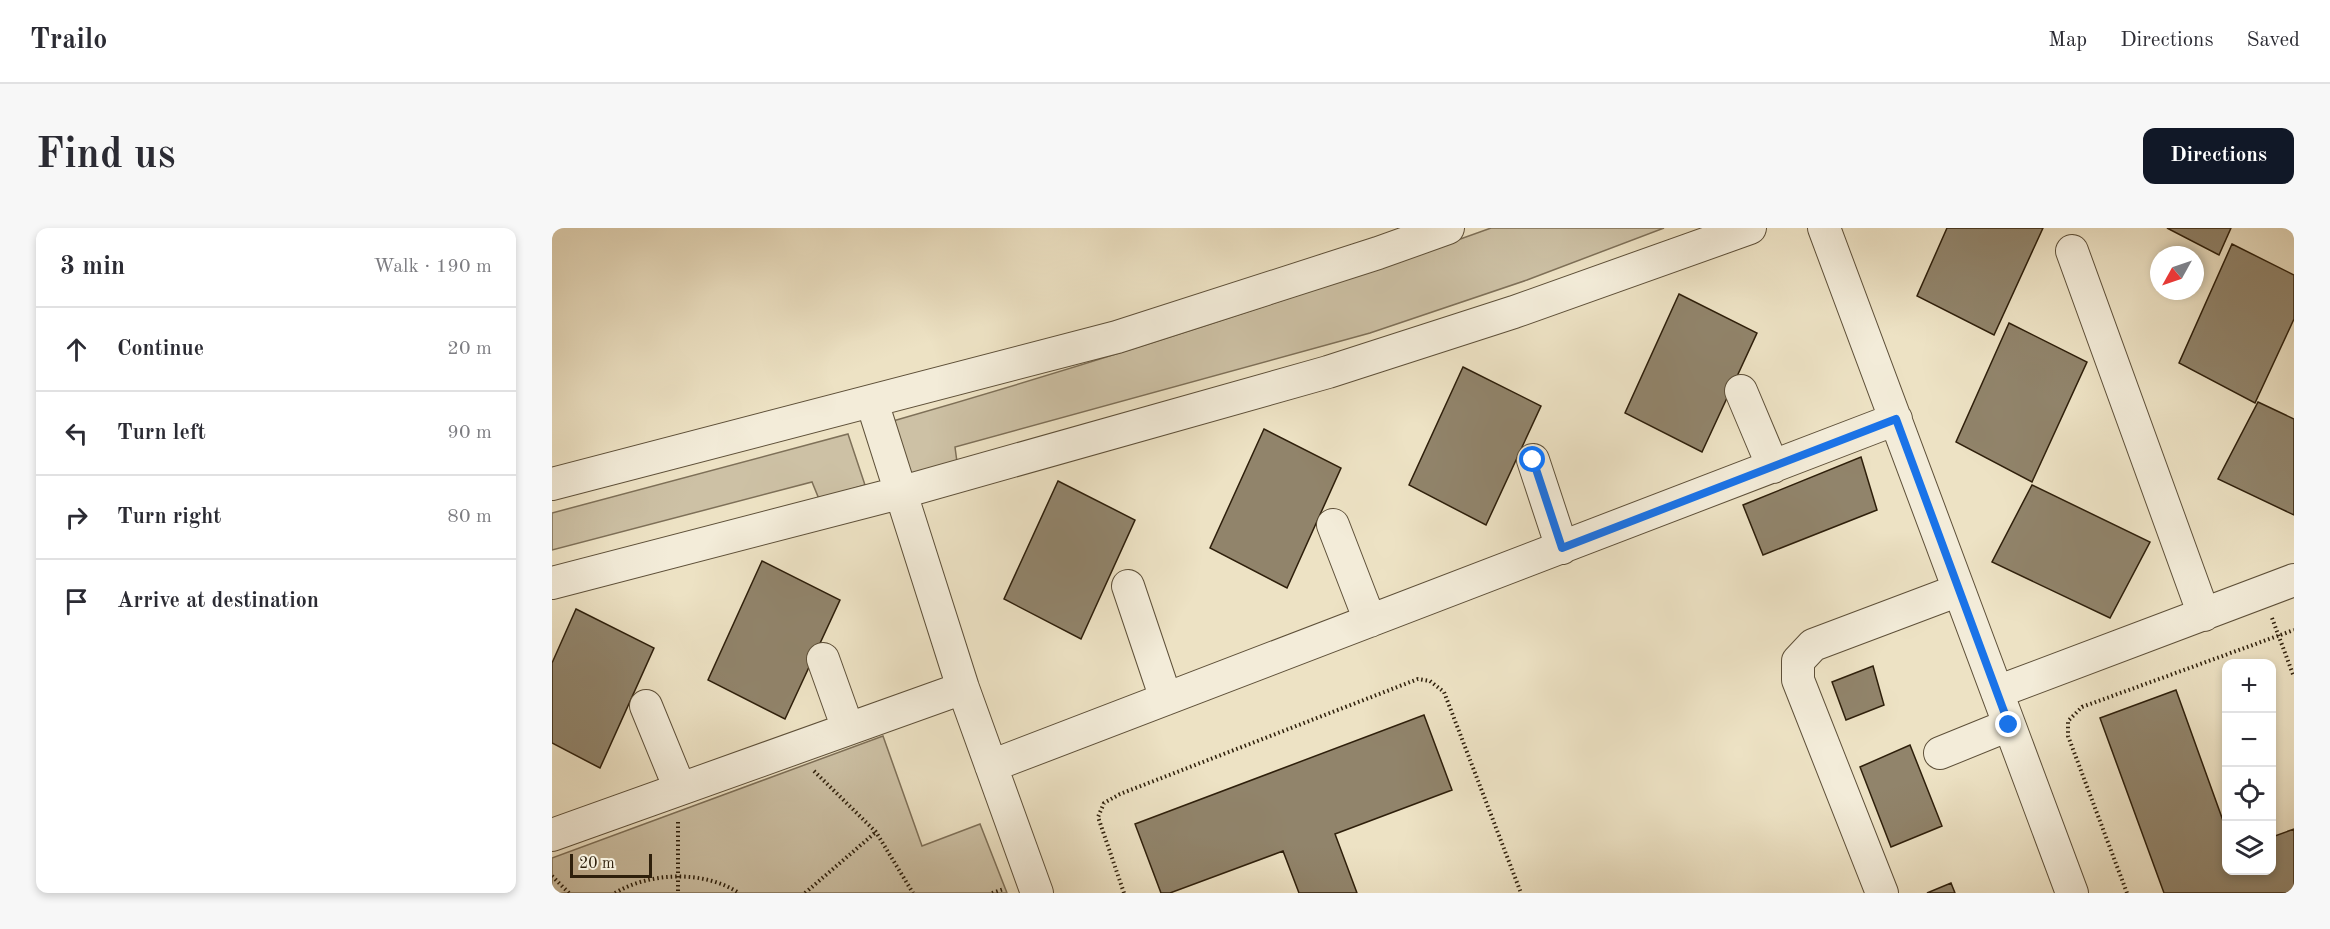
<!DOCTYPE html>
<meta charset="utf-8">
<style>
body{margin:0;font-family:"Old Standard TT",serif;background:#f7f7f7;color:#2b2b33}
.controls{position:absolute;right:18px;bottom:18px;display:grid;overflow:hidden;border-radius:12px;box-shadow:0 3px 9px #0003}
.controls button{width:54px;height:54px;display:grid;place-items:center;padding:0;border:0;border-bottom:2px solid #e1e1e2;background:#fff;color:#2b2b33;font:30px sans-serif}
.compass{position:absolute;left:1598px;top:18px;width:54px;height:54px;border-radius:50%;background:#fff;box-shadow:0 3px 9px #0003;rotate:230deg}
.scale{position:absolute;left:18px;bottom:15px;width:82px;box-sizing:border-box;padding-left:6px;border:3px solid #2e1f0b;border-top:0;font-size:16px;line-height:21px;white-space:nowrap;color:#2e1f0b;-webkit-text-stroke:4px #f3ecd9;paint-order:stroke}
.stop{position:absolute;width:18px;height:18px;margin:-14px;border:4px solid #1a73e8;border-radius:50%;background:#fff}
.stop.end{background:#1a73e8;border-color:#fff;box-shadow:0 2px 6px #0008}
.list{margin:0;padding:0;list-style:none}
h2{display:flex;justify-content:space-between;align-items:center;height:78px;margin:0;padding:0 24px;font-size:26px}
h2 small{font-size:20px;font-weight:400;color:#7c7c81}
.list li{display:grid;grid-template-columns:39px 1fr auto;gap:18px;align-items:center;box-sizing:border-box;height:84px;padding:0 24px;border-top:2px solid #e1e1e2}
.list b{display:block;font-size:22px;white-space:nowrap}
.list em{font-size:20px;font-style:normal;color:#7c7c81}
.icon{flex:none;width:33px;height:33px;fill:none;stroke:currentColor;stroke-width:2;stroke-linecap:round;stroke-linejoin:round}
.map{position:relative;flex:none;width:1742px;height:665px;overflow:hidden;border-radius:12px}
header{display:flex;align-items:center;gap:36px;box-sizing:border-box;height:84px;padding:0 30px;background:#fff;border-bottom:2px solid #e1e1e2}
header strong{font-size:28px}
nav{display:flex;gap:33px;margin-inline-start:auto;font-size:21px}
.intro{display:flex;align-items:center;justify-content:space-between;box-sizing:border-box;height:144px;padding:0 36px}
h1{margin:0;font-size:42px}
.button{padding:15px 27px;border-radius:12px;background:#111827;color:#fff;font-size:21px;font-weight:700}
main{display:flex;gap:36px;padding:0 36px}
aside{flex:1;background:#fff;border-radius:12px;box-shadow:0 3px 9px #0003}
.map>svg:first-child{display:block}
</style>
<header>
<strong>Trailo</strong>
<nav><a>Map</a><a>Directions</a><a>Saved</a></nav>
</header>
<div class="intro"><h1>Find us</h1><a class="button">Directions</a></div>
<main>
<aside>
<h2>3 min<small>Walk · 190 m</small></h2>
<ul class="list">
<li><svg class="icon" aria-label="ahead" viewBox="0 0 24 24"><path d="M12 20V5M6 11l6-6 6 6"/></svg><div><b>Continue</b></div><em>20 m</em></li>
<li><svg class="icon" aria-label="left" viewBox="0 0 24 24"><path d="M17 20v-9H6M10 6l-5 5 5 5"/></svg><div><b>Turn left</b></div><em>90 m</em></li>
<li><svg class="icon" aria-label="right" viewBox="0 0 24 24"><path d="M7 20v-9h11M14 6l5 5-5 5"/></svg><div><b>Turn right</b></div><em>80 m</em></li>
<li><svg class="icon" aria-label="arrive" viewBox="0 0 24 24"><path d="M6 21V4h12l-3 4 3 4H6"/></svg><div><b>Arrive at destination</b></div></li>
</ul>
</aside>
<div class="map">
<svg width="1742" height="665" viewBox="0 0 1742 665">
<rect width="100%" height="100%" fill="#ede2c4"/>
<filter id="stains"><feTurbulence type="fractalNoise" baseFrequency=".00333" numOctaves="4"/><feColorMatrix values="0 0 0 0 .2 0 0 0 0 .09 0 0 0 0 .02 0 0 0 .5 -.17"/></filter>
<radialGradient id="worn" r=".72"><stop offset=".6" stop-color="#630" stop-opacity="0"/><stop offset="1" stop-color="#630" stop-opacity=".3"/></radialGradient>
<path fill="#cdc1a5" stroke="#7e7058" stroke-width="1.5" d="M939 0H1112L975 52 818 105 403 219 405 234 356 246 341 193C543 135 742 71 939 0Z
M296 206 313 257 267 271 260 254 0 322V285Z
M331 508 370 618 428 596 455 665H0V630Z"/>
<path fill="#91846b" stroke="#2e1f0b" stroke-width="1.5" d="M1395 0H1491L1442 107 1365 68Z
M1615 0H1679L1667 27Z
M1680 16 1742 47V91L1703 175 1627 135Z
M1127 66 1205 105 1150 224 1073 185Z
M1457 95 1535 134 1480 254 1404 214Z
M911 139 989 178 934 297 857 257Z
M1706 174 1742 191V287L1666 251Z
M712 201 789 240 735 360 658 320Z
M1309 229 1325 282 1211 327 1191 277Z
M506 253 583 292 529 411 452 371Z
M1480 257 1598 314 1558 390 1440 334Z
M210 333 288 372 233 491 156 452Z
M24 381 102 420 48 540 0 515V435Z
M1321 438 1332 477 1294 492 1280 454Z
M1624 462 1674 601V642H1720V609L1742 601V665H1612L1548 490Z
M872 487 900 562 783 606 805 665H747L731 623 618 665H609L583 596Z
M1358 517 1390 598 1339 619 1308 539Z
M1399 655 1403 665H1375Z"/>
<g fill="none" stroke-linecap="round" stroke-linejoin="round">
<defs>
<path id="minor" d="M1272 0 1520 665
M1520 23 1652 387
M1189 163 1221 239
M320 174 411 460 485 665
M981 232 1010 320
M0 256 565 109 826 25 896 0
M781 297 818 393
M0 355 347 265 776 144 962 84 1198 0
M576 358 614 471
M271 431 296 501
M1445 464 1742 352
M94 478 128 561
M1388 525 1457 497
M439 538 1344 191
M0 607 411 460
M1330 665 1246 452V433L1261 417 1407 362"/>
</defs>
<use href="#minor" stroke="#5e5039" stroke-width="34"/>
<path stroke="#2e1f0b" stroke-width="4" stroke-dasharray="1.5 3" stroke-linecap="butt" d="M1720 390 1742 449
M262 543 324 604 361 665
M126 594V665
M0 648 17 665
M63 665C98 644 152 642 187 665
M253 665 324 604
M440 665 452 661
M572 665 546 589 552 575 568 566 866 451 878 453 892 464 969 665
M1575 665 1516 508V493L1530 479 1742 402"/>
<use href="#minor" stroke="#f3ecd9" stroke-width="32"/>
</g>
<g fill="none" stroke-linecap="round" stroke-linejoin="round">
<path stroke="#1a73e8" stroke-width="8" d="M981 232 1010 320 1344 191 1457 497"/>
</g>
<rect width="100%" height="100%" filter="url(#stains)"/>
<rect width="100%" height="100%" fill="url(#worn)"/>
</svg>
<div class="controls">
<button>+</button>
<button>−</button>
<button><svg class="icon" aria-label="locate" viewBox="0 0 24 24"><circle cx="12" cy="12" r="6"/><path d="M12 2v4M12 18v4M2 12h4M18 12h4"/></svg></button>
<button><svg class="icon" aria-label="layers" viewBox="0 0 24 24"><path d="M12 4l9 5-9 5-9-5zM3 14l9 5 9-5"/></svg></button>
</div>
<svg class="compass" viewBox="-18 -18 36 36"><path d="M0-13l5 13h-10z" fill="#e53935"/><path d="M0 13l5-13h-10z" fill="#7c7c81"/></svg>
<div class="scale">20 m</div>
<div class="stop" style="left:981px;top:232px"></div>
<div class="stop end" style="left:1457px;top:497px"></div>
</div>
</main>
